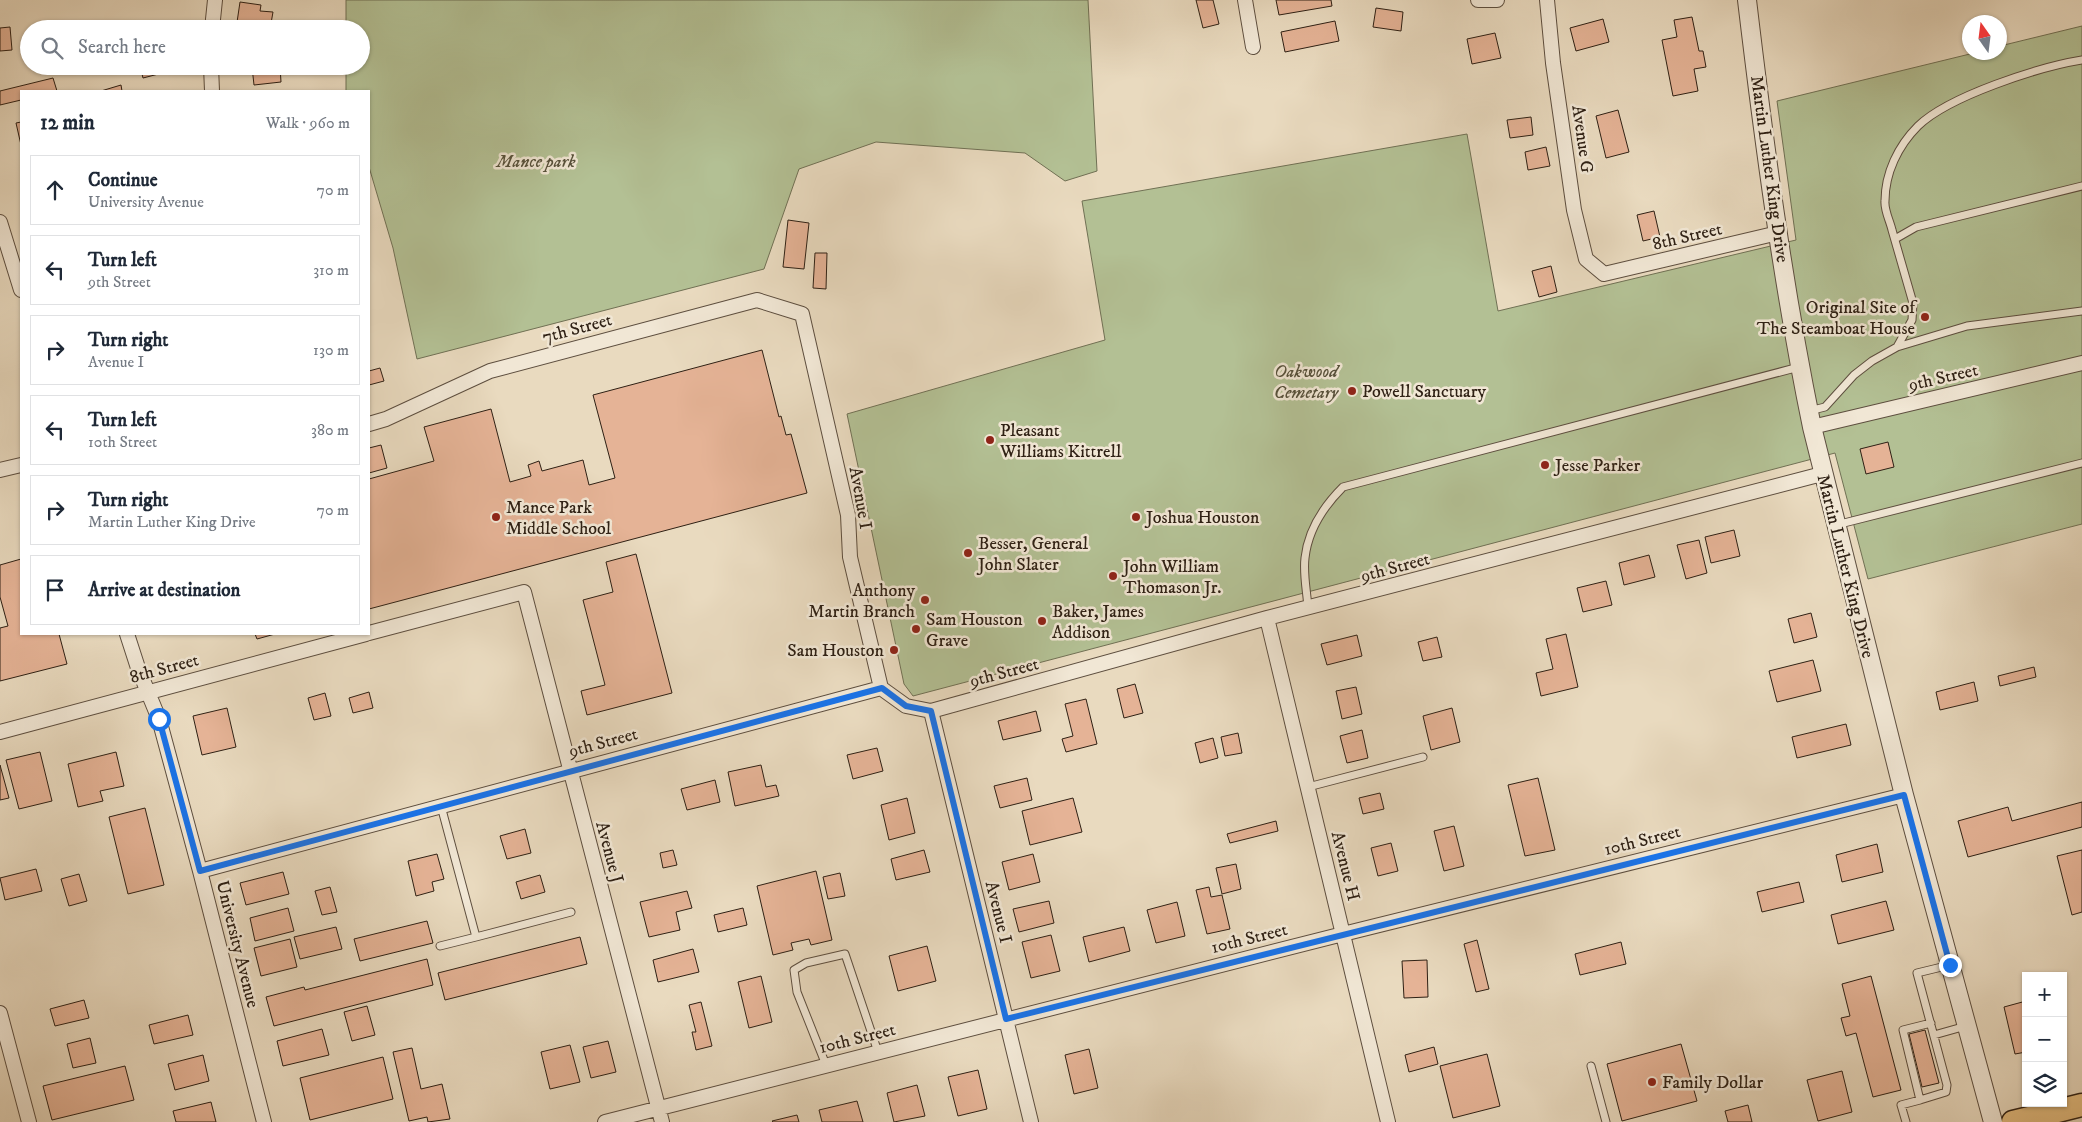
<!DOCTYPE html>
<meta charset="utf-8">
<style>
body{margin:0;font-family:"IM FELL DW Pica",serif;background:#f2f2f3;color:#1f2937}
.controls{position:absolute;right:15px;bottom:15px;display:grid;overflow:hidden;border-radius:0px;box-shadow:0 1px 4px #0004}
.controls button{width:45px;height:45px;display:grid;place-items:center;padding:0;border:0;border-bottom:1px solid #e0e1e3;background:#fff;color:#1f2937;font:25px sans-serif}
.compass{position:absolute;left:1962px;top:15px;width:45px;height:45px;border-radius:50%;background:#fff;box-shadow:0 1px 4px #0004;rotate:346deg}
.stop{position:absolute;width:15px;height:15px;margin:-11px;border:4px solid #1a73e8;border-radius:50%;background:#fff}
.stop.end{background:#1a73e8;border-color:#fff;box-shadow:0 1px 5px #0008}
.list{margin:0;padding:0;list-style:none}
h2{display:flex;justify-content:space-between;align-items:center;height:65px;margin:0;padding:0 20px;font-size:21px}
h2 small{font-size:16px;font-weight:400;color:#747a83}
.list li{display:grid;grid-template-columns:32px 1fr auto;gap:15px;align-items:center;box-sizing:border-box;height:70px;margin:0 10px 10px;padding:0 10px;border:1px solid #e0e1e3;border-radius:0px}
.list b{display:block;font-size:19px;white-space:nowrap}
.list p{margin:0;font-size:16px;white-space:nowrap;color:#747a83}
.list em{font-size:16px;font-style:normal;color:#747a83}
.icon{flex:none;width:28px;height:28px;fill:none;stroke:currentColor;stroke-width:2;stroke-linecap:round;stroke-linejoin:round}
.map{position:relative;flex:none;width:2082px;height:1122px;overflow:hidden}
.search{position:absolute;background:#fff;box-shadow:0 1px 4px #0004;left:20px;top:20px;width:350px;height:55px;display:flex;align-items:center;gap:12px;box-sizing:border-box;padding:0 18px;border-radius:28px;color:#747a83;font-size:19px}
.panel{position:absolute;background:#fff;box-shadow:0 1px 4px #0004;left:20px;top:90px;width:350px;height:545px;border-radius:0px}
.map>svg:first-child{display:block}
</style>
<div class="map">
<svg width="2082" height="1122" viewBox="0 0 2082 1122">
<rect width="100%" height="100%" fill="#e9dabf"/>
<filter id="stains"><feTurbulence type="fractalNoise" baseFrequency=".004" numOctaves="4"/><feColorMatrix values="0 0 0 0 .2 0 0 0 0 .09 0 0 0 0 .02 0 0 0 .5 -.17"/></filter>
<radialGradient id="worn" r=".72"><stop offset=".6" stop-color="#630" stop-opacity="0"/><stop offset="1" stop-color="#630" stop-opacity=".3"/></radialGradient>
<path fill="#b3c094" stroke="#707054" d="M346 0H1088L1097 171 1065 181 1025 153 876 142 799 169 764 269 417 359 393 248 369 167V91H346V66H361V29H346Z
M2082 26V524L1868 579 1835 453 913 696 904 684 847 414 1105 340 1082 201 1467 134 1498 311 1796 240 1777 101 1974 53 2000 52V46Z"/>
<path fill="#e5b396" stroke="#2e2014" d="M1196 0H1213L1219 24 1203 28Z
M1276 0H1331L1332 6 1279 15Z
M240 2 261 5 260 11 273 12 270 29H236Z
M1376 8 1403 12 1401 31 1373 27Z
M1692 17 1699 51H1703L1706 67 1694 69 1698 91 1673 96 1662 40 1677 37 1674 20Z
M1603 19 1609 42 1576 51 1570 28Z
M1335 21 1339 41 1285 52 1281 32Z
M10 27 12 50 0 51V28Z
M1495 33 1501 58 1472 64 1467 39Z
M140 66H173L174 70 143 78Z
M280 66 281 82 254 85 252 67Z
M53 78 57 91H21V100L0 105V91Z
M121 85 122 91H101Z
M1618 110 1629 152 1606 158 1596 116Z
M1531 117 1533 135 1510 138 1507 120Z
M21 122V145L16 123Z
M1546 147 1550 166 1528 170 1525 152Z
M1654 211 1660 237 1643 241 1637 215Z
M788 220 809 223 804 269 783 267Z
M815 253H827L826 289 813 288Z
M1551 266 1557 292 1539 297 1532 271Z
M762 350 779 417 781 416 786 435 791 434 807 493 369 609V479L434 461 424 427 491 409 510 482 531 476 528 465 539 461 542 471 583 460 589 485 615 478 593 395Z
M380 368 384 381 369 385V371Z
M1888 442 1894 467 1866 474 1860 449Z
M381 445 387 468 369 473V448Z
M1734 530 1740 556 1711 563 1705 537Z
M1699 540 1707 573 1686 579 1677 545Z
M636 554 672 693 587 715 581 691 605 685 583 600 613 592 606 562Z
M1649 555 1655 577 1624 585 1619 563Z
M21 559V634H59L67 664 0 681V628L8 626 0 597V565Z
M1606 581 1612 605 1583 612 1577 588Z
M1811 613 1817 637 1794 643 1788 619Z
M255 634H275L257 639Z
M1566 634 1578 687 1541 696 1536 673 1553 669 1546 639Z
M1357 635 1362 656 1327 665 1321 644Z
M1437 637 1442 657 1423 661 1418 642Z
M1813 660 1821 691 1777 702 1769 671Z
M2034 667 2036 677 2000 686 1998 676Z
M1974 682 1978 701 1940 710 1936 692Z
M1135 684 1143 713 1124 718 1117 689Z
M1356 687 1362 714 1342 719 1336 691Z
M369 692 373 708 353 713 349 698Z
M325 693 331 716 314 720 308 698Z
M1086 699 1097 744 1066 752 1062 739 1073 736 1065 704Z
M227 708 236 747 202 755 193 716Z
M1452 708 1460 742 1431 750 1423 716Z
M1036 711 1041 731 1003 740 998 721Z
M1846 724 1851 745 1797 758 1792 737Z
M1362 730 1368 758 1347 763 1340 736Z
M1238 733 1242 753 1225 756 1221 737Z
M1213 738 1218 758 1200 763 1195 743Z
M877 748 883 771 853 779 847 755Z
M40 752 52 801 19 809 6 760Z
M116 752 124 786 100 791 103 801 78 807 68 764Z
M0 765 9 798 0 800Z
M761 765 766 787 776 785 779 796 735 806 728 772Z
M1027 778 1032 800 1000 808 994 786Z
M1538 778 1555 850 1525 856 1508 785Z
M715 780 720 802 687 810 681 789Z
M1380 793 1384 809 1363 814 1359 798Z
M907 798 915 833 889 840 881 805Z
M1073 798 1082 832 1030 845 1022 811Z
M2082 802V827L1968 857 1958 821 2008 807 2012 821Z
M145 808 164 885 128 894 109 817Z
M1276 821 1278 831 1230 843 1227 834Z
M1454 826 1464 866 1444 871 1434 831Z
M525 829 531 853 507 859 500 836Z
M1391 843 1398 871 1378 876 1371 848Z
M1877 844 1883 872 1842 882 1836 855Z
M673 850 677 865 663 868 660 853Z
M924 850 930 872 896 880 891 859Z
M2082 850V912L2072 915 2057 856Z
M437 854 444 879 432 882 434 891 416 896 408 861Z
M1033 854 1040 882 1009 890 1002 862Z
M1236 864 1241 889 1222 894 1216 868Z
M36 869 42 891 5 900 0 878Z
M816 871 832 940 811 945 809 939 791 943 793 950 773 955 757 886Z
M283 872 289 894 246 905 240 883Z
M840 873 845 896 828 899 823 877Z
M79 874 87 901 69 906 61 879Z
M540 875 545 892 521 899 516 882Z
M1799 882 1804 902 1762 912 1757 892Z
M330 887 337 912 322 915 315 891Z
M1209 887 1211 897 1222 895 1230 929 1207 934 1196 890Z
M687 891 692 908 676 912 680 930 649 937 640 902Z
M1049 901 1054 923 1019 932 1013 909Z
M1886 901 1894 930 1838 944 1831 915Z
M1177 902 1185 936 1156 943 1147 910Z
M288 908 294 931 255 941 250 918Z
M743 908 747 925 718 932 714 915Z
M427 921 433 943 360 961 354 939Z
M336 927 342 949 300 959 294 937Z
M1124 927 1130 951 1089 962 1083 937Z
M1051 935 1060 971 1031 978 1022 942Z
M580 937 587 964 445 1000 438 973Z
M290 939 297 967 261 976 254 948Z
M1477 940 1489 989 1476 992 1464 944Z
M1621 942 1626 964 1580 975 1575 954Z
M927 946 936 981 898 991 889 956Z
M693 949 699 972 658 982 653 960Z
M427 959 433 985 274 1026 266 997 304 987 305 990Z
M1427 960 1428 997 1404 998 1402 961Z
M761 976 772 1022 749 1028 738 982Z
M1871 976 1901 1090 1873 1097 1856 1033 1846 1036 1841 1018 1850 1016 1842 984Z
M84 1000 89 1018 55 1026 50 1009Z
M2026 1001V1052L2015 1054 2004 1007Z
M701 1002 712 1046 696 1050 692 1032H696L689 1005Z
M367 1006 375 1035 352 1041 344 1012Z
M188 1015 193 1035 154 1044 149 1025Z
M322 1029 329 1055 283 1066 277 1041Z
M1925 1030 1939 1083 1922 1087 1909 1034Z
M90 1038 96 1063 73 1068 67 1044Z
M608 1041 616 1072 591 1078 583 1047Z
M1681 1044 1697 1101 1622 1121 1607 1064Z
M570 1045 580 1082 550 1089 541 1052Z
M1434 1047 1438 1064 1409 1072 1405 1055Z
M412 1048 421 1089 442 1084 450 1119 428 1122 427 1117 409 1121 393 1052Z
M1089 1049 1098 1088 1074 1094 1065 1055Z
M1487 1054 1500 1106 1453 1118 1440 1066Z
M203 1055 209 1081 175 1090 168 1064Z
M383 1057 393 1099 310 1120 300 1078Z
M125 1066 134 1100 52 1120 43 1086Z
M978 1070 987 1109 958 1116 948 1077Z
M1842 1071 1852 1112 1818 1121 1807 1080Z
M917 1085 925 1116 894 1122 887 1093Z
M857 1101 863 1122H822L819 1110Z
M211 1102 216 1122H176L173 1111Z
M1748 1105 1752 1122H1728L1725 1111Z
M797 1115 799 1122H773L772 1121Z"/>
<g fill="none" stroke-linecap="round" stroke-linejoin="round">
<defs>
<path id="service" d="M2082 60C2039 67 1949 96 1918 126 1898 146 1885 173 1885 201 1884 210 1890 221 1892 230 1899 255 1906 279 1913 303L1912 320 1897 347 1967 326 2082 311
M1895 239 1916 227 2082 186
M1809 411 1825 407 1854 375 1872 361 1897 347
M1836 525 2082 463
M1308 608C1307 592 1303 574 1305 558 1308 530 1324 506 1343 487L1799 367
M1308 787 1423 757
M441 806 476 937 571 912
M440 946 476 937
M1934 1035 1966 1026
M826 1065 797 992 794 970 806 963 845 954 878 1052
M1591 1066 1606 1122
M1920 1100 1946 1092 1947 1085 1917 973 1950 965
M1906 1122 1901 1105 1920 1100 1903 1030 1931 1023"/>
<path id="minor" d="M1245 0 1253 47
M1478 0H1497
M1547 0 1553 63 1574 210 1586 259 1604 274 1778 233
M212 29 215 0
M211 66 212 91
M0 222 21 290
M369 424 386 419 490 371 757 300 802 314 848 515 850 557 881 688
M1812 427 2082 363
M0 470 21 465
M1267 618 1388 1122
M369 633 524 592 662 1122
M127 634 138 668 159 719 200 871 264 1122
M931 711 1031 1122
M0 732 366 634
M200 871 881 688 906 706 931 711 1267 618 1822 474
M0 1013 29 1122
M605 1122 1343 934 1904 795"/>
<path id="tertiary" d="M1747 0C1764 143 1783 286 1812 427L1904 795 1993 1122"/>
<path id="primary" d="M2013 1122 2082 1105"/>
</defs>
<use href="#service" stroke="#5d4e3f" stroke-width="9"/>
<use href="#minor" stroke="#5d4e3f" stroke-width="16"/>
<use href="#tertiary" stroke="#5d4e3f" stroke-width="20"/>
<use href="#primary" stroke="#2e2014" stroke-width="25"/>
<use href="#service" stroke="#f1e7d5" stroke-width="7"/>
<use href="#minor" stroke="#f1e7d5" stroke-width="14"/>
<use href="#tertiary" stroke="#f1e7d5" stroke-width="18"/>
<use href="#primary" stroke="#e4bd80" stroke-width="22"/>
</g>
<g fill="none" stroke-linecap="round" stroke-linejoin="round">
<path stroke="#1a73e8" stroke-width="6" d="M159 719 200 871 882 688 906 706 931 711 1006 1019 1904 795 1950 965"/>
</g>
<g fill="#8f2418" stroke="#f1e7d5" stroke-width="2">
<circle cx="1925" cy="317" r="5"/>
<circle cx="1352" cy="391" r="5"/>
<circle cx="990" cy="440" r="5"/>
<circle cx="1545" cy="465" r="5"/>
<circle cx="496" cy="517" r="5"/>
<circle cx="1136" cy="517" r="5"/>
<circle cx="968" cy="553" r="5"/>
<circle cx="1113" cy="576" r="5"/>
<circle cx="925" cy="600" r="5"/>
<circle cx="1042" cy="621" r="5"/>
<circle cx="916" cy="629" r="5"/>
<circle cx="894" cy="650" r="5"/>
<circle cx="1652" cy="1082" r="5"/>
</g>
<g text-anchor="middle" stroke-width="5" stroke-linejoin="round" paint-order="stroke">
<g font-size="18" fill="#2e2014" stroke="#f1e7d5">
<text transform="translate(1583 139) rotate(82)" y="6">Avenue G</text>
<text transform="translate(1770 169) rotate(82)" y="6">Martin Luther King Drive</text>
<text transform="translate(1687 236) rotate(-13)" y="6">8th Street</text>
<text transform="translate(577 328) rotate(-15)" y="6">7th Street</text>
<text transform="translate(1943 377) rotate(-13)" y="6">9th Street</text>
<text transform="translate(861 498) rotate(80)" y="6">Avenue I</text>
<text transform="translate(1846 566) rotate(76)" y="6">Martin Luther King Drive</text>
<text transform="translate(1395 567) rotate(-15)" y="6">9th Street</text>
<text transform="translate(164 668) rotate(-15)" y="6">8th Street</text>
<text transform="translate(1004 672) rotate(-15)" y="6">9th Street</text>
<text transform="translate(603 742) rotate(-15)" y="6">9th Street</text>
<text transform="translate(1642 840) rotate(-14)" y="6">10th Street</text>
<text transform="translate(610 852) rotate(75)" y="6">Avenue J</text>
<text transform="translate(1346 866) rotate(76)" y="6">Avenue H</text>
<text transform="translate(999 912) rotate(76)" y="6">Avenue I</text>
<text transform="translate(1249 938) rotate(-14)" y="6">10th Street</text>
<text transform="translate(238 944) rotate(76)" y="6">University Avenue</text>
<text transform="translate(857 1038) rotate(-14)" y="6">10th Street</text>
</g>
<g font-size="18" font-style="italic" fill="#56503a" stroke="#f1e7d5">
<text x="536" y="167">Mance park</text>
<text x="1306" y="377">Oakwood<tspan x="1306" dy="21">Cemetary</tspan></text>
</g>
<g font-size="18" fill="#2e2014" stroke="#f1e7d5" text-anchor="start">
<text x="1915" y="313" text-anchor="end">Original Site of<tspan x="1915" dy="21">The Steamboat House</tspan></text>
<text x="1362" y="397">Powell Sanctuary</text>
<text x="1000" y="436">Pleasant<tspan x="1000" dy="21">Williams Kittrell</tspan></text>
<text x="1555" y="471">Jesse Parker</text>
<text x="506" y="513">Mance Park<tspan x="506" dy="21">Middle School</tspan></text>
<text x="1146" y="523">Joshua Houston</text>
<text x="978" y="549">Besser, General<tspan x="978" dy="21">John Slater</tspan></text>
<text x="1123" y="572">John William<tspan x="1123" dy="21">Thomason Jr.</tspan></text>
<text x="915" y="596" text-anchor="end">Anthony<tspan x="915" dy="21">Martin Branch</tspan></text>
<text x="1052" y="617">Baker, James<tspan x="1052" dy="21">Addison</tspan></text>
<text x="926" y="625">Sam Houston<tspan x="926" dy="21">Grave</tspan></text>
<text x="884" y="656" text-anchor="end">Sam Houston</text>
<text x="1662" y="1088">Family Dollar</text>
</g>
</g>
<rect width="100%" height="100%" filter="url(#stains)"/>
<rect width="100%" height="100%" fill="url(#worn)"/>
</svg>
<div class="controls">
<button>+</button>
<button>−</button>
<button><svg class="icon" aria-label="layers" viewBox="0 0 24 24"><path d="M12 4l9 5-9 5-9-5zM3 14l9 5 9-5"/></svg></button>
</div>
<svg class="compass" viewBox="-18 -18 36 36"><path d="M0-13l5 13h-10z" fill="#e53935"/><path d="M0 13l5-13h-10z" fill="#747a83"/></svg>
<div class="stop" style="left:159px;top:719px"></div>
<div class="stop end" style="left:1950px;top:965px"></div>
<div class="search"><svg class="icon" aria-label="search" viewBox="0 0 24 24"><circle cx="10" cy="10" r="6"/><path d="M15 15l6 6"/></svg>Search here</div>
<section class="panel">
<h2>12 min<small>Walk · 960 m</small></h2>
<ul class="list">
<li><svg class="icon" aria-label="ahead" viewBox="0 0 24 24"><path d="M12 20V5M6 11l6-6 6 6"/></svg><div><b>Continue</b><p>University Avenue</p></div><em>70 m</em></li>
<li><svg class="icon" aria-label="left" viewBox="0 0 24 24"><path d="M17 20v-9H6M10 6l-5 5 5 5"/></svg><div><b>Turn left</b><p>9th Street</p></div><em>310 m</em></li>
<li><svg class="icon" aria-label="right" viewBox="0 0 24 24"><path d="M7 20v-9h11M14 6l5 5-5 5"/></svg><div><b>Turn right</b><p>Avenue I</p></div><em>130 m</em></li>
<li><svg class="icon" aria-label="left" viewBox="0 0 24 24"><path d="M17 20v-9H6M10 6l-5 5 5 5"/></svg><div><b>Turn left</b><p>10th Street</p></div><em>380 m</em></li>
<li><svg class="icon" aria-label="right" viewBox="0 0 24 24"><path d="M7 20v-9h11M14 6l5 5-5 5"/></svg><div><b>Turn right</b><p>Martin Luther King Drive</p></div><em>70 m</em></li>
<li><svg class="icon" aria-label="arrive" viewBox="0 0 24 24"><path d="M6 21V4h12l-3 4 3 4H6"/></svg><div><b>Arrive at destination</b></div></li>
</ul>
</section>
</div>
